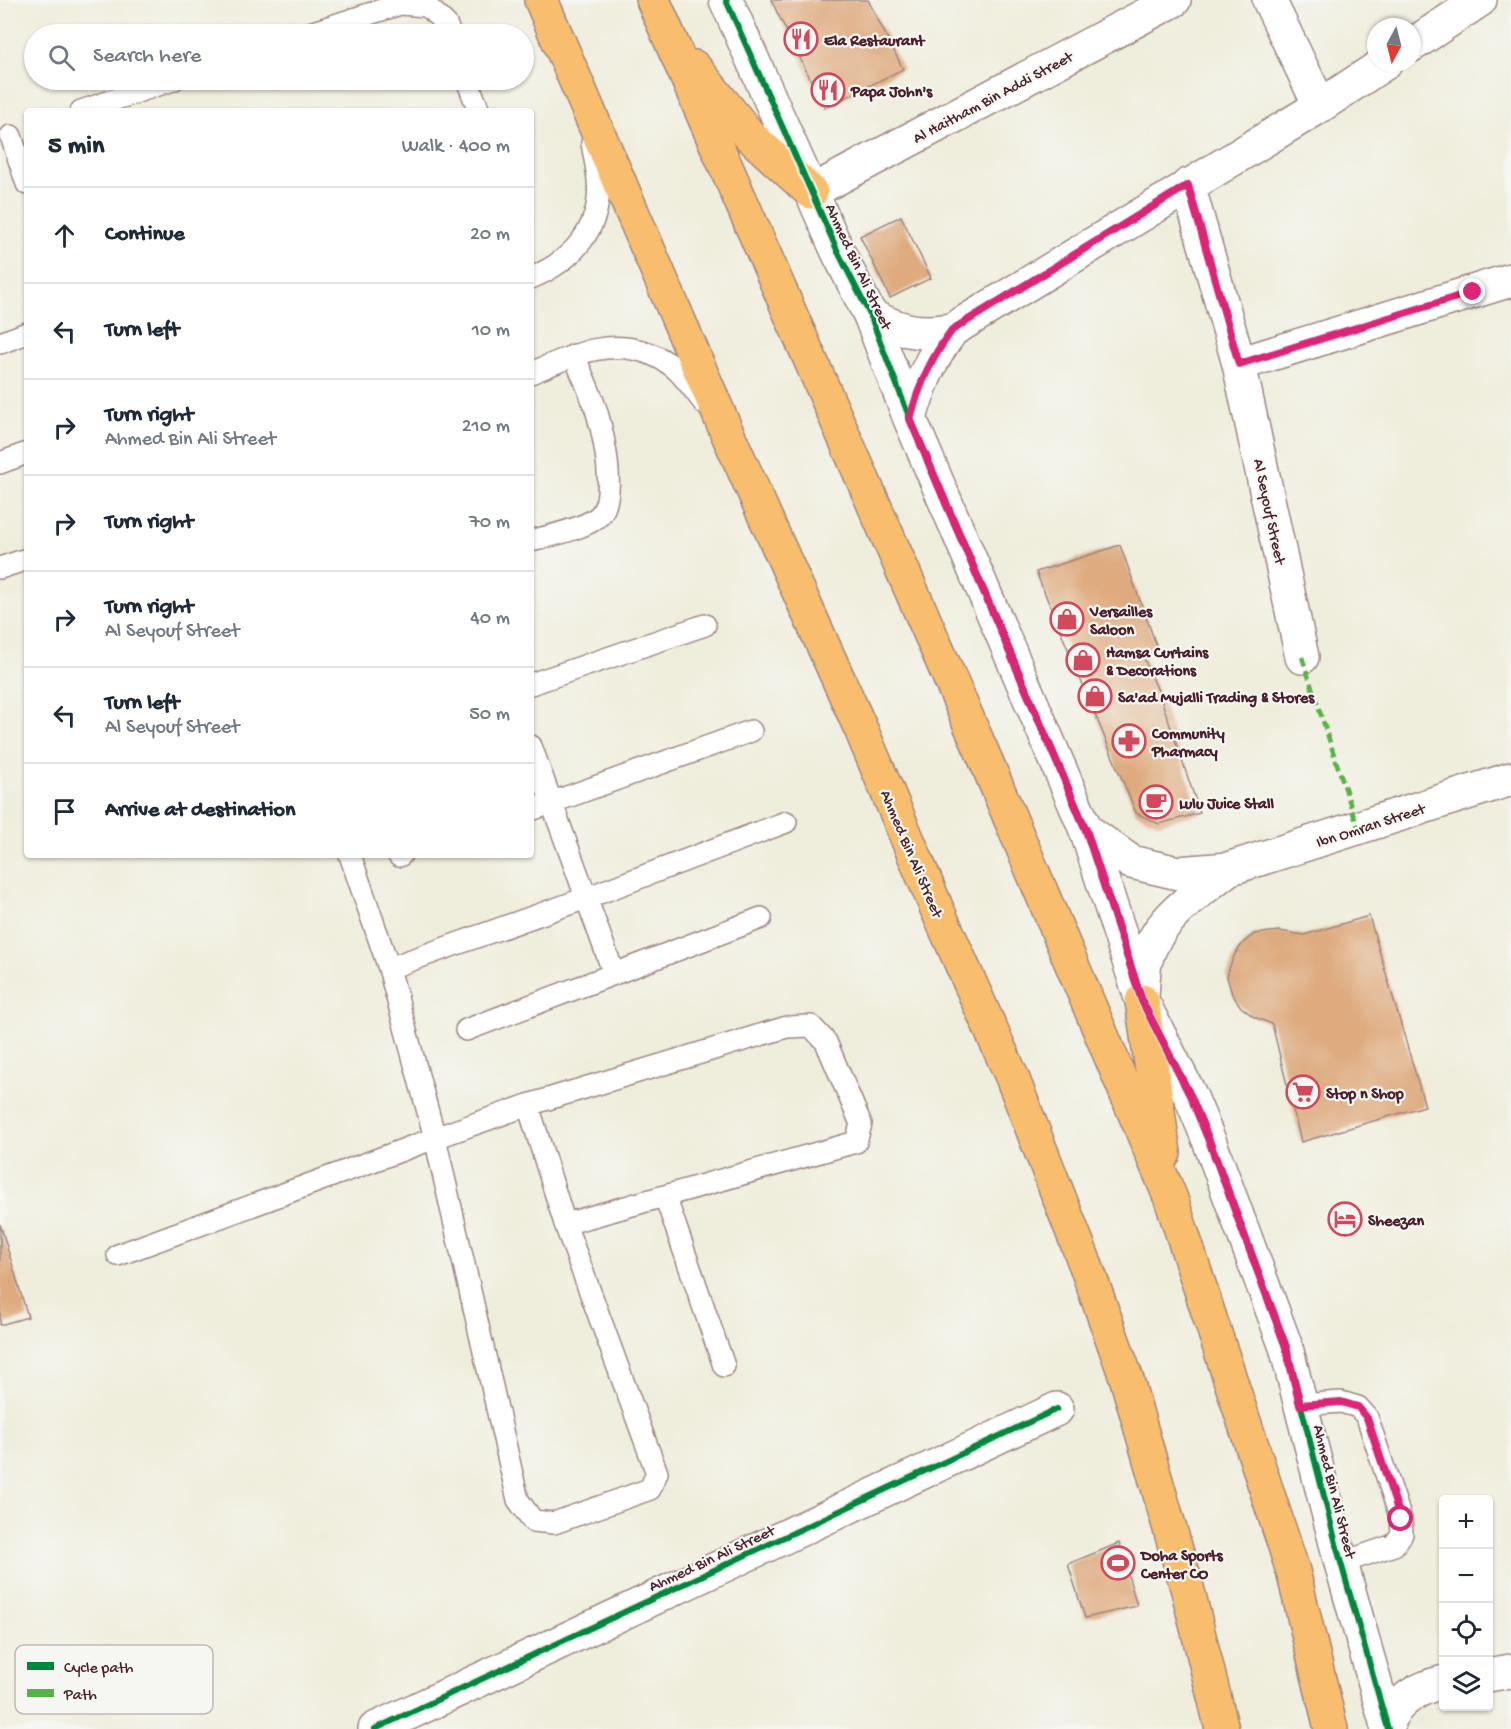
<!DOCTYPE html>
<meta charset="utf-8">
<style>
body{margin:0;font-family:"Gochi Hand",sans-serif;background:#f2f2f3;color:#1f2937}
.controls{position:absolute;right:18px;bottom:18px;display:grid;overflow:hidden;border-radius:6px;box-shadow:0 2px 4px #0004}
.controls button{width:54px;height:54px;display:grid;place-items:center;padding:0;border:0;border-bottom:2px solid #e0e1e3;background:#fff;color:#1f2937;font:30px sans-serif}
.compass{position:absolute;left:1367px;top:18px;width:54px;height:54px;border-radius:50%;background:#fff;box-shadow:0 2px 4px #0004;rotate:187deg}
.stop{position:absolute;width:18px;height:18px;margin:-14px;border:4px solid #db2777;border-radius:50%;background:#fff}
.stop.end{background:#db2777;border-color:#fff;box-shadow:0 2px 6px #0008}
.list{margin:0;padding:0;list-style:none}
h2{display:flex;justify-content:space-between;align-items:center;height:78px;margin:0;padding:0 24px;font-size:26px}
h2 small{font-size:20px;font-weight:400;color:#747a83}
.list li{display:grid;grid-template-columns:39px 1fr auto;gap:18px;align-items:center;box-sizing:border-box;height:96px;padding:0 24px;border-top:2px solid #e0e1e3}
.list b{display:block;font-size:22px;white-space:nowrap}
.list p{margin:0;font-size:20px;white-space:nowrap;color:#747a83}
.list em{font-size:20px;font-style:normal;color:#747a83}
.icon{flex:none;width:33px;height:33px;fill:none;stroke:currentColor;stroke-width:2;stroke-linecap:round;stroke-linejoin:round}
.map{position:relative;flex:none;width:1511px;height:1729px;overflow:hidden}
.search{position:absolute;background:#fff;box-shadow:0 2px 4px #0004;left:24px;top:24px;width:510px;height:66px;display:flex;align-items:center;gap:15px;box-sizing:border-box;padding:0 21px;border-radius:33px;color:#747a83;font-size:22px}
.panel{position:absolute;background:#fff;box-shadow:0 2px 4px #0004;left:24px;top:108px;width:510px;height:750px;border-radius:6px}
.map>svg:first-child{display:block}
</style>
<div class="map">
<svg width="1511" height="1729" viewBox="0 0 1511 1729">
<rect width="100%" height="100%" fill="#f6f6f2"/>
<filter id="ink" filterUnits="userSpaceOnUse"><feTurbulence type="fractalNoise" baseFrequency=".0167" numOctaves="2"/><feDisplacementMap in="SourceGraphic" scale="12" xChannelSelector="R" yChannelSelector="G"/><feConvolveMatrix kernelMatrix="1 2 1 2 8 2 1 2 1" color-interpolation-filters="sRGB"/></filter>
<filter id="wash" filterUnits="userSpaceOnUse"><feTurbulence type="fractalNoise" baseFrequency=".008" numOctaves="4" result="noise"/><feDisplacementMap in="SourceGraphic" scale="24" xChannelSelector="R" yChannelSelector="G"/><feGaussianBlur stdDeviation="1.35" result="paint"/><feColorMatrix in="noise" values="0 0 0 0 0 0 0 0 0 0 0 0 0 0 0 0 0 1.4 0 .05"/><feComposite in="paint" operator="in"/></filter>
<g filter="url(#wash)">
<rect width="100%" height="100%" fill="#efeddb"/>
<g id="blocks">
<path fill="#deaa7e" d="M771 0H868L903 69 825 108Z
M901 216 931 278 890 298 860 236Z
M1120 545 1158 650 1143 656 1159 693 1200 813 1159 824 1136 813 1036 572Z
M1369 916 1425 1106 1301 1142 1272 1024 1254 1017 1241 1007 1232 994 1227 977 1230 966 1235 954 1243 943 1254 934 1279 931 1304 935Z
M0 1224 28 1317 0 1325Z
M1119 1543 1137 1606 1085 1618 1068 1564Z"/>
</g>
</g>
<g filter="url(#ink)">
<use href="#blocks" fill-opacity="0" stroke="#9c8683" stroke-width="1.5"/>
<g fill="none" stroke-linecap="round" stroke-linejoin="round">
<defs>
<path id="lane" d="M307 34 400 4 427 6 446 24 450 34
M467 80 479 111
M81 111 173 80
M11 136 27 184
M531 278C572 261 603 228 598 180 597 168 594 155 592 143
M0 343 27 333
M531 373C572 356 607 337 651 354 660 358 671 364 678 371 688 381 696 393 705 404
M0 463 27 453
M531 541C549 536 588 528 600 515 617 496 604 438 598 416 592 395 582 375 574 355
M0 568 27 559
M531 684 705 625
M531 746 614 974 761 918
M531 810 751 731
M399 856 401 855
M389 968 586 898 786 822
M811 1026 826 1042 861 1124 856 1142 565 1224 657 1473 650 1489 554 1523 533 1521 518 1500 435 1138 528 1105 787 1027Z
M466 1030 614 974
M528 1105 565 1224
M665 1196 724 1366
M118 1255 435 1138 389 968 350 855
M1300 1405 1341 1402 1358 1407 1367 1417 1401 1519 1402 1534 1394 1545 1341 1563"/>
<path id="street" d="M726 0 838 252 870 315 910 419 1086 830 1142 1001 1191 1097 1210 1143 1286 1347 1341 1563 1388 1729
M1269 0 1320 106
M1412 45 1480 0
M1188 185 1239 364 1302 657
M811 192 1174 0
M870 315C899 331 919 335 952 330
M1239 364 1511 280
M910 419C919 385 931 358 952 330L1320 106 1385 63
M1086 830 1131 862 1178 873 1228 869 1511 779
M1142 996C1143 986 1143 974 1145 963 1155 920 1196 895 1228 869
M1488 1675 1511 1671
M1386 1723C1400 1699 1417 1688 1444 1682
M375 1729 1057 1409"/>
<path id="primary" d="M541 0 725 428 860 727 937 909 1012 1077 1086 1266 1126 1377 1188 1591 1222 1729
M653 0 986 761 1171 1199 1293 1571 1331 1729
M694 67 750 136 811 192
M1142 1001 1164 1153"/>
</defs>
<use href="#lane" stroke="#9c8683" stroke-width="24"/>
<use href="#street" stroke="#9c8683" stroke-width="36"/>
<use href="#primary" stroke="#9c8683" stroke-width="36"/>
<use href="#lane" stroke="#fff" stroke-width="21"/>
<use href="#street" stroke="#fff" stroke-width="33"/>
<use href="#primary" stroke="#f9be6d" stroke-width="33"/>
<path stroke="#57b146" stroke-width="4.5" stroke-dasharray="9 4.5" stroke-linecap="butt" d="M1302 657 1358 828"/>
<defs>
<path id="cycleway" d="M726 0 838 252 870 315 910 419 1086 830 1142 1001 1191 1097 1210 1143 1286 1347 1341 1563 1388 1729
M375 1729 1057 1409"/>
</defs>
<use href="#cycleway" stroke="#f6f6f2" stroke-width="10"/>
<use href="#cycleway" stroke="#00873e" stroke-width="6"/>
</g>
</g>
<g fill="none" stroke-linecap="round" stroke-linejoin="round" filter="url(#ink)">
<path stroke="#db2777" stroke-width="8" d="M1401 1519 1367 1418 1358 1407 1341 1402 1300 1405 1286 1347 1210 1143 1191 1097 1142 1001 1086 830 910 419C919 385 931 358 952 330L1188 185 1239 364 1473 292"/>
</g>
<defs>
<symbol id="restaurant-ring" viewBox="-11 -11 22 22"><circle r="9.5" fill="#f6f6f2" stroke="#d1495b" stroke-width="1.5"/><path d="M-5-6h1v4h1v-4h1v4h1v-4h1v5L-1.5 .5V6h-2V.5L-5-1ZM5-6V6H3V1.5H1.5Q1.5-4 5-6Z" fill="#d1495b"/></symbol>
<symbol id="shop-ring" viewBox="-11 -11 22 22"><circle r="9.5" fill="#f6f6f2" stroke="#d1495b" stroke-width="1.5"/><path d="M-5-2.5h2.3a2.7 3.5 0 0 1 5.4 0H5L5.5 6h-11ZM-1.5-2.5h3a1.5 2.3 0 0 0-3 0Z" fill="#d1495b"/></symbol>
<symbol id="pharmacy-ring" viewBox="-11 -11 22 22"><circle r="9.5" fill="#f6f6f2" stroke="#d1495b" stroke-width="1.5"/><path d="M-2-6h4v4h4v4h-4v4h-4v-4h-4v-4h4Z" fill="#d1495b"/></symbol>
<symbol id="cafe-ring" viewBox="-11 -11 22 22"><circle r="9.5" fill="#f6f6f2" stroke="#d1495b" stroke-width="1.5"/><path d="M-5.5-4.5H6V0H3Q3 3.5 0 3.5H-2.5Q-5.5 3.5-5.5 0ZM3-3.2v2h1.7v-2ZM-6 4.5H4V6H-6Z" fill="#d1495b"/></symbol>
<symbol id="supermarket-ring" viewBox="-11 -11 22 22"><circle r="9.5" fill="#f6f6f2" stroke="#d1495b" stroke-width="1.5"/><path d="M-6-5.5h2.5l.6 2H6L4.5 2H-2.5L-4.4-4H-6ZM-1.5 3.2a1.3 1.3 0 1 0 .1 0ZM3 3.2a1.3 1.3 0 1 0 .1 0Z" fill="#d1495b"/></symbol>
<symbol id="hotel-ring" viewBox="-11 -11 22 22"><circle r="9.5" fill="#f6f6f2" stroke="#d1495b" stroke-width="1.5"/><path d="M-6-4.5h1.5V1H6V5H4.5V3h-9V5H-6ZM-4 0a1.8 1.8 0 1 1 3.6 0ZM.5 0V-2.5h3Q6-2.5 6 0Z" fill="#d1495b"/></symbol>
<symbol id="stadium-ring" viewBox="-11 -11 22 22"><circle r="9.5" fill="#f6f6f2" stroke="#d1495b" stroke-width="1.5"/><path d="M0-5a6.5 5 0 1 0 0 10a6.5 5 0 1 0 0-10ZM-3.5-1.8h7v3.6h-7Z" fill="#d1495b"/></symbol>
</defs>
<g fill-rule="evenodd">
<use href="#restaurant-ring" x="782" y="20" width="38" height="38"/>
<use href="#restaurant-ring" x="809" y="71" width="38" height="38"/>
<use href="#shop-ring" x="1048" y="600" width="38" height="38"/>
<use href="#shop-ring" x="1064" y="641" width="38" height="38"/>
<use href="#shop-ring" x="1076" y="677" width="38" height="38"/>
<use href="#pharmacy-ring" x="1110" y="722" width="38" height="38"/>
<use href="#cafe-ring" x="1137" y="783" width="38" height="38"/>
<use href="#supermarket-ring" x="1284" y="1073" width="38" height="38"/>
<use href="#hotel-ring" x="1326" y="1200" width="38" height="38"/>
<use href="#stadium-ring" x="1099" y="1544" width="38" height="38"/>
</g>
<g text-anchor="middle" stroke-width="4.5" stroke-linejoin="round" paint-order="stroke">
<g font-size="16" font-weight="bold" fill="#4a1f2b" stroke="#f6f6f2" text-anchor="start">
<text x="824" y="45">Ela Restaurant</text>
<text x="851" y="96">Papa John's</text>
<text x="1090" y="616">Versailles<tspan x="1090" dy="18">Saloon</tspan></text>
<text x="1106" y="657">Hamsa Curtains<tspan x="1106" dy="18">&amp; Decorations</tspan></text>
<text x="1118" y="702">Sa'ad Mujalli Trading &amp; Stores</text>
<text x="1152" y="738">Community<tspan x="1152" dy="18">Pharmacy</tspan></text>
<text x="1179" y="808">Lulu Juice Stall</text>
<text x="1326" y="1098">Stop n Shop</text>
<text x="1368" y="1225">Sheezan</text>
<text x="1141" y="1560">Doha Sports<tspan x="1141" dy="18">Center CO</tspan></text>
</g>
<g font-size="16" fill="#4a1f2b" stroke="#f6f6f2">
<text transform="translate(992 96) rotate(-28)" y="6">Al Haitham Bin Addi Street</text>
<text transform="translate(860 266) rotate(65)" y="6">Ahmed Bin Ali Street</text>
<text transform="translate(1271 511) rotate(78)" y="6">Al Seyouf Street</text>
<text transform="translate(1370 824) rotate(-18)" y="6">Ibn Omran Street</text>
<text transform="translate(913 853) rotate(67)" y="6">Ahmed Bin Ali Street</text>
<text transform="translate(1336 1491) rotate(76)" y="6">Ahmed Bin Ali Street</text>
<text transform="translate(711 1557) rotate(-25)" y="6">Ahmed Bin Ali Street</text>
</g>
</g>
<rect x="15" y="1645" width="198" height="69" rx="9" fill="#f6f6f2" stroke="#c2b6b6" stroke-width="1.5"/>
<rect x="27" y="1662" width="27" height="8" fill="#00873e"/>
<rect x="27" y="1689" width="27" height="8" fill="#57b146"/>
<g font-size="16" fill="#4a1f2b">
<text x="64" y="1672">Cycle path</text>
<text x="64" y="1699">Path</text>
</g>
</svg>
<div class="controls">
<button>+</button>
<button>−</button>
<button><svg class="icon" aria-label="locate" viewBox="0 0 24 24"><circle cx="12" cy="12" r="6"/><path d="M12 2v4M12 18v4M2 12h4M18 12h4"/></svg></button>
<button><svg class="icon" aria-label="layers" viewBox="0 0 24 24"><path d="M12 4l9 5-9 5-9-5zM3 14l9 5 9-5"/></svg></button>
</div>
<svg class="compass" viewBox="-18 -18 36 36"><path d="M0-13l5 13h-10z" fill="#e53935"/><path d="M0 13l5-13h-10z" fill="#747a83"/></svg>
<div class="stop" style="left:1401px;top:1519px"></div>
<div class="stop end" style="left:1473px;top:292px"></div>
<div class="search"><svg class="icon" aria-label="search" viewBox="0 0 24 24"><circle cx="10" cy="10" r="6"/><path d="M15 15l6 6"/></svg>Search here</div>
<section class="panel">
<h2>5 min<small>Walk · 400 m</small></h2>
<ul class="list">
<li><svg class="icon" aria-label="ahead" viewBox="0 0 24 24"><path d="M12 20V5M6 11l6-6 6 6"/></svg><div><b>Continue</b></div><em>20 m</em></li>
<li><svg class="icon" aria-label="left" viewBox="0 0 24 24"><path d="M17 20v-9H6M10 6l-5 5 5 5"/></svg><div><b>Turn left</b></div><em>10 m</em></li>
<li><svg class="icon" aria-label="right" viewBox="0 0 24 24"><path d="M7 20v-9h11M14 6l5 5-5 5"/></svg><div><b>Turn right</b><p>Ahmed Bin Ali Street</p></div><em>210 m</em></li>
<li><svg class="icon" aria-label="right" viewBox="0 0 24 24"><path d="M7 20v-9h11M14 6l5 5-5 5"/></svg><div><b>Turn right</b></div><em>70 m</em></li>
<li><svg class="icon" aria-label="right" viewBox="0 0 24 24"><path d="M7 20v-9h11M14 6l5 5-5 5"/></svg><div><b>Turn right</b><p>Al Seyouf Street</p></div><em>40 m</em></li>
<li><svg class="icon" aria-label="left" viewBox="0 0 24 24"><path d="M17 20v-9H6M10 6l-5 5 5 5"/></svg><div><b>Turn left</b><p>Al Seyouf Street</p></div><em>50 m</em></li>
<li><svg class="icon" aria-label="arrive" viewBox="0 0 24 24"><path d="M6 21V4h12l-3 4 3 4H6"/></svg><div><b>Arrive at destination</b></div></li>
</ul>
</section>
</div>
